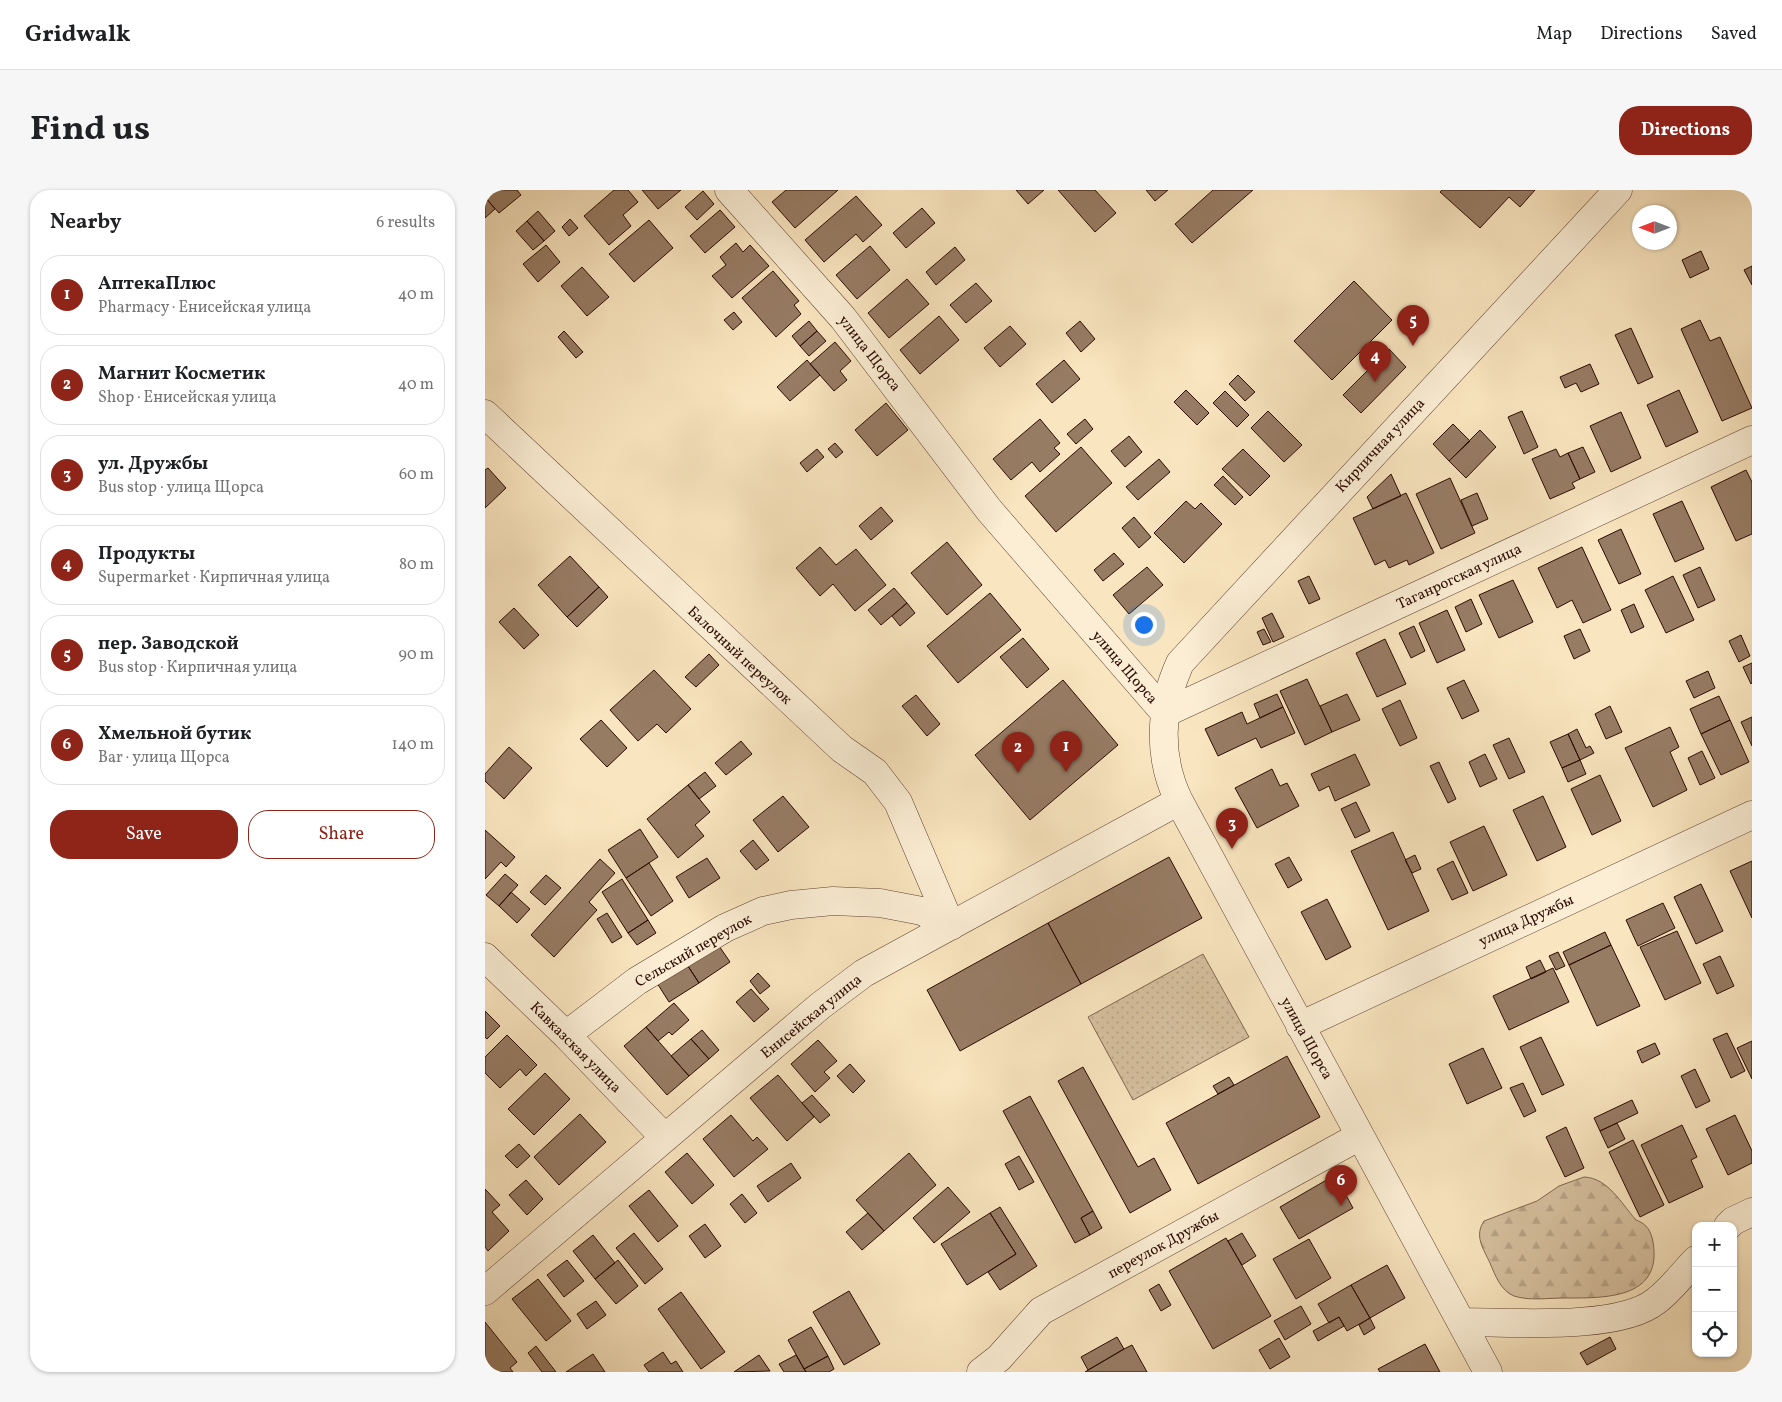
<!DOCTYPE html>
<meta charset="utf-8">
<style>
body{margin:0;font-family:Vollkorn,serif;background:#f6f6f6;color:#202124}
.controls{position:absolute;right:15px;bottom:15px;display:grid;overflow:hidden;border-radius:10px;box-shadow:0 1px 4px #0004}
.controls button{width:45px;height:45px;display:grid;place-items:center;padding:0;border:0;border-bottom:1px solid #e0e0e0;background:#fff;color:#202124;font:25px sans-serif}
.compass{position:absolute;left:1147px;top:15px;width:45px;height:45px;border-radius:50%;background:#fff;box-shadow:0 1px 4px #0004;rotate:270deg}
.you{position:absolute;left:658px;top:434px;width:18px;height:18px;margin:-12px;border:4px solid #fff;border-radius:50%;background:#1a73e8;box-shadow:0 0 0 8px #1a73e833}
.badge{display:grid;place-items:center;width:32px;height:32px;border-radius:50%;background:#8f2418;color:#fff;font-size:16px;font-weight:700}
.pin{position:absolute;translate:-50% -41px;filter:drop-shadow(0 1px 2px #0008)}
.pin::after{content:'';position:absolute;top:26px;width:18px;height:15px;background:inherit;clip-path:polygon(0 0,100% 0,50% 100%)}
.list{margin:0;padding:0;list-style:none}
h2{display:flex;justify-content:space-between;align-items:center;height:65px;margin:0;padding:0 20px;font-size:21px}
h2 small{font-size:16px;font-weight:400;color:#757577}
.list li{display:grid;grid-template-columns:32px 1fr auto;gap:15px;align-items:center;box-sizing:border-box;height:80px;margin:0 10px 10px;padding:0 10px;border:1px solid #e0e0e0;border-radius:20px}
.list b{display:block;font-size:19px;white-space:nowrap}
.list p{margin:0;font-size:16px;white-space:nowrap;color:#757577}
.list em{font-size:16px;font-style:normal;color:#757577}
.actions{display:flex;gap:10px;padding:15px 20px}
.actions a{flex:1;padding:11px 0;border:1px solid #8f2418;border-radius:20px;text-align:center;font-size:18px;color:#8f2418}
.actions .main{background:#8f2418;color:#fff}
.icon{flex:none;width:28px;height:28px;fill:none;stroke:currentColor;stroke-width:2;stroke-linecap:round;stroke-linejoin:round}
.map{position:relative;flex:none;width:1267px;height:1182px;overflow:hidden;border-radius:20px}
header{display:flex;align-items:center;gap:30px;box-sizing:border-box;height:70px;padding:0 25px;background:#fff;border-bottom:1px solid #e0e0e0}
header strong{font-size:24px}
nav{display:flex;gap:28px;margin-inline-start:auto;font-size:18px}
.intro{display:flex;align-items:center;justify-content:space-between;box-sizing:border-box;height:120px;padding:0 30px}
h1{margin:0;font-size:35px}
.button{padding:12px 22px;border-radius:20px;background:#8f2418;color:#fff;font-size:18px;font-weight:700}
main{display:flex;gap:30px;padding:0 30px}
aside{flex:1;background:#fff;border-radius:20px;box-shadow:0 1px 4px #0004}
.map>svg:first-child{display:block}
</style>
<header>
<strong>Gridwalk</strong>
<nav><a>Map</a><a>Directions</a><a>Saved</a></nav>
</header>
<div class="intro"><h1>Find us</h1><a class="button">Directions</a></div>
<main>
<aside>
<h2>Nearby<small>6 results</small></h2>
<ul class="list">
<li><span class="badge">1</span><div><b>АптекаПлюс</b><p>Pharmacy · Енисейская улица</p></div><em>40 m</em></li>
<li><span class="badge">2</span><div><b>Магнит Косметик</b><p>Shop · Енисейская улица</p></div><em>40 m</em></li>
<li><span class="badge">3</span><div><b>ул. Дружбы</b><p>Bus stop · улица Щорса</p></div><em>60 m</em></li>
<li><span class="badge">4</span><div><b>Продукты</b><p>Supermarket · Кирпичная улица</p></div><em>80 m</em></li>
<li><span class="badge">5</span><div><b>пер. Заводской</b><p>Bus stop · Кирпичная улица</p></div><em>90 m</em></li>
<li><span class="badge">6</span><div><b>Хмельной бутик</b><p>Bar · улица Щорса</p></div><em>140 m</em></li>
</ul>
<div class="actions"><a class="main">Save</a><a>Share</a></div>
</aside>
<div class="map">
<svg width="1267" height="1182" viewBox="0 0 1267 1182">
<defs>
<pattern id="grass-dots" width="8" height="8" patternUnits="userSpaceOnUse" patternTransform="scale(1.25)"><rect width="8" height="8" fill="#d6c09f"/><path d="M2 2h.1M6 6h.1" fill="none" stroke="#b8a487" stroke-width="1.8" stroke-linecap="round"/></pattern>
<pattern id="forest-firs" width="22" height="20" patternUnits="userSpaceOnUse" patternTransform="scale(1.25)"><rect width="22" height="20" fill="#d6c09f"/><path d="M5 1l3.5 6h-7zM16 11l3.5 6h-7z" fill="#b8a487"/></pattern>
</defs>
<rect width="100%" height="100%" fill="#f9e5bf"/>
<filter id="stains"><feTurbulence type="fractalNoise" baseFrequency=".004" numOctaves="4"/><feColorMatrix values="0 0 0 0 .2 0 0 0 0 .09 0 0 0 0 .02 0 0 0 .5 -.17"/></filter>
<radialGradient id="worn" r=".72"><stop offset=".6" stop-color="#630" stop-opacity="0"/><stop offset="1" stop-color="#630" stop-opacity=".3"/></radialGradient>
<path fill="url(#grass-dots)" stroke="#816650" d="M718 764 764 847 648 910 603 827Z"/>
<path fill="url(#forest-firs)" stroke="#816650" d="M1099 987C1123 988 1136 1013 1151 1030 1162 1034 1166 1041 1168 1052 1178 1110 1118 1108 1079 1108 1064 1108 1044 1111 1029 1106 1016 1101 1010 1085 1005 1073 998 1058 989 1046 999 1031L1052 1011 1074 996Z"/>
<path fill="#977c64" stroke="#2c0b02" d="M0 0H32L36 5 14 23 0 7Z
M129 0H143L153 12 138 25 146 36 124 55 99 26Z
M157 0H196L173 19Z
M301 0H353L310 38 287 12Z
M531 0H559L543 14Z
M573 0H610L631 23 610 42Z
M661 0H683L670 11Z
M728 0H768L707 53 690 34Z
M957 0H1050L1035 17 1024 7 995 38 955 2Z
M218 1 229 14 212 30 200 17Z
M371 6 397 35 378 52 371 44 339 72 320 50Z
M0 7 10 19 0 28Z
M437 18 450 33 421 58 408 43Z
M235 20 250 37 220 63 205 46Z
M53 21 70 41 59 51 42 31Z
M85 29 93 38 84 46 77 37Z
M164 30 188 58 149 92 124 64Z
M42 31 59 51 48 60 31 41Z
M251 53 258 62 265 55 284 76 247 108 227 86 241 75 235 67Z
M61 55 75 72 53 92 38 74Z
M385 56 405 80 372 109 351 85Z
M470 57 480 70 451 95 441 82Z
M1216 61 1224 79 1205 88 1197 70Z
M1267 76V95L1259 80Z
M97 77 124 107 102 126 76 96Z
M288 81 314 111 309 115 316 124 291 147 257 108Z
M422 89 444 114 404 148 383 123Z
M869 91 907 130 847 190 809 151Z
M491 93 507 111 481 133 465 115Z
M249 122 257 132 248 140 239 130Z
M454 126 474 150 435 184 415 160Z
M1215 130 1225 151 1235 147 1267 218 1237 231 1196 139Z
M324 131 332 141 315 156 307 146Z
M595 131 610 149 596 162 581 143Z
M525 136 541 154 515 177 499 158Z
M1146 138 1168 187 1153 194 1130 145Z
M79 141 98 162 91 168 73 147Z
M332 141 341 151 324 166 315 156Z
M350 152 366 171 355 181 362 190 349 201 325 174Z
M904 159 921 177 876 223 858 205Z
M322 170 335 185 305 211 292 197Z
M579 170 595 189 567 213 551 194Z
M1105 174 1114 194 1096 202 1091 193 1080 198 1075 187Z
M753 185 770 202 760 211 744 194Z
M701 200 724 223 712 235 689 212Z
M1194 200 1213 242 1181 257 1162 215Z
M740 201 764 225 752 237 728 213Z
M401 213 423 240 392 266 370 240Z
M783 221 817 255 799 272 766 238Z
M1037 221 1053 257 1039 264 1023 227Z
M1136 222 1156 268 1126 282 1105 236Z
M555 229 575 253 569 258 575 264 555 282 547 272 526 290 508 269Z
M600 229 608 239 591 254 582 244Z
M968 234 985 251 964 271 948 254Z
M995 240 1011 257 981 288 964 271Z
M644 246 657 262 640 277 626 261Z
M350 253 358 262 351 268 343 259Z
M596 257 627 293 571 342 540 306Z
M1098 257 1110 282 1095 289 1083 263Z
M332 259 339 267 322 282 315 273Z
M758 259 785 286 765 306 737 279Z
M1071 259 1075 267 1083 263 1095 289 1087 293 1090 298 1065 309 1047 269Z
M674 269 685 282 653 310 641 297Z
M3 278 21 298 0 318V280Z
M1261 280 1267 292V344L1251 351 1226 297Z
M906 284 916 306 888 319 882 307Z
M738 286 758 307 750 315 729 295Z
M965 288 990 343 956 359 931 304Z
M921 303 949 363 924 375 922 370 904 378 900 370 890 375 868 328Z
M992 303 1003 329 987 336 976 310Z
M701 311 710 319 716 313 737 334 699 373 669 343Z
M1197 311 1219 359 1190 372 1168 324Z
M396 317 408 331 386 350 374 336Z
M649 327 666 347 654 358 637 338Z
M1136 339 1156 384 1134 394 1113 350Z
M462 352 497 395 462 425 426 383Z
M335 357 351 375 371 359 401 395 370 421 348 394 335 406 311 378Z
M1097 357 1126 420 1098 433 1087 410 1072 418 1053 378Z
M629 363 639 374 618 391 609 380Z
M85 366 114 397 82 427 53 395Z
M662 377 678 395 644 424 628 405Z
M1215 377 1230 410 1213 418 1198 385Z
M824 386 835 409 824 414 813 391Z
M1188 386 1209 430 1181 443 1160 400Z
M1028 390 1048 432 1014 448 994 405Z
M114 397 123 407 92 437 82 427Z
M409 398 422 413 396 435 383 420Z
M505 403 536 440 473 493 442 456Z
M986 409 997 434 981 442 970 417Z
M422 413 430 423 415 436 407 426Z
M1149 414 1159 437 1146 443 1136 420Z
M29 418 54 445 39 459 14 432Z
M962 420 980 460 952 473 934 433Z
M787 423 799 447 788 452 777 428Z
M929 436 940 461 926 468 914 443Z
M779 439 786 452 778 455 772 442Z
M1095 439 1105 461 1089 469 1079 446Z
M1256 445 1265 466 1254 472 1244 451Z
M538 448 564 479 542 498 515 467Z
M900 449 921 494 892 507 871 463Z
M224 464 234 475 211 497 200 487Z
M1267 473V493L1266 494 1258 477Z
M169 480 206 519 181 543 172 534 153 551 125 520Z
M1223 481 1230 498 1209 508 1201 491Z
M822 489 847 542 820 555 795 501Z
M578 490 633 555 545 630 490 565Z
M979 490 994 521 977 529 962 498Z
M792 504 798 517 775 528 769 514Z
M862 504 875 530 847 542 835 516Z
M431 505 455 534 442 546 417 516Z
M1234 506 1245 530 1216 544 1205 519Z
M915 510 932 548 915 556 897 519Z
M1125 516 1137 542 1121 549 1110 524Z
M798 517 810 543 776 558 771 548 733 566 720 539 757 522 762 534Z
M1267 527V556L1256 532Z
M116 530 142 558 122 577 95 549Z
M1245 530 1264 572 1236 585 1216 544Z
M1185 537 1194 557 1185 562 1202 600 1168 617 1140 558Z
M1092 539 1101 558 1105 556 1109 563 1095 570 1083 544Z
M1083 544 1095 570 1077 578 1065 552Z
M1024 548 1040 582 1024 589 1008 555Z
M256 551 267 564 241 585 230 573Z
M24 557 47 578 19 609 0 591V584Z
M1217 561 1230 588 1215 595 1203 568Z
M870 564 885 595 850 611 844 596 834 601 826 584Z
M1000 564 1012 589 995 597 984 572Z
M1095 570 1101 584 1083 592 1077 578Z
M954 572 971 609 963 613 945 576Z
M787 579 795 596 802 593 814 616 772 638 750 598Z
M220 582 231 596 214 609 203 595Z
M1115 585 1136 631 1107 645 1086 599Z
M203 595 225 622 210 635 219 646 193 668 162 629Z
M298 606 324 637 293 662 268 630Z
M1058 606 1081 657 1052 671 1028 620Z
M871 612 885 641 870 648 856 619Z
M999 636 1022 685 988 701 965 652Z
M155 639 173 667 141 688 123 660Z
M0 640 30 667 21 677 16 672 0 689Z
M908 642 944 721 903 740 866 661Z
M268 650 284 670 271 680 255 661Z
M930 665 936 679 927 683 920 670Z
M684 667 717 728 596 794 563 733Z
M804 667 817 690 803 698 790 674Z
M222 668 235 688 204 708 191 687Z
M115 669 130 683 104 712 112 720 69 767 46 745Z
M968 671 983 703 967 710 952 679Z
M1267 671V728L1245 681Z
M164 673 188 711 166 726 141 688Z
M20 684 33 695 14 716 1 705Z
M61 685 76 698 60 715 45 702Z
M137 689 163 730 143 743 117 702Z
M1216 694 1238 741 1211 754 1189 707Z
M26 702 45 719 32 733 14 716Z
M842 709 866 757 841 770 816 722Z
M1178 713 1190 738 1153 756 1141 730Z
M122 723 137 747 127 753 112 729Z
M163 730 171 743 152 755 143 743Z
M563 733 596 794 475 861 442 800Z
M1192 741 1216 793 1180 810 1155 757Z
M1120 742 1126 755 1084 775 1078 762Z
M232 753 245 772 214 793 201 773Z
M1126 755 1155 816 1112 836 1084 775Z
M1073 762 1080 776 1071 780 1064 766Z
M1235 766 1249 796 1232 804 1218 774Z
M1055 770 1061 782 1046 789 1041 777Z
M201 773 214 793 184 812 172 793Z
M1068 778 1084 812 1024 840 1008 806Z
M273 783 285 796 275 804 265 791Z
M266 799 284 819 269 832 251 812Z
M189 813 204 830 187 845 184 842 173 851 161 837Z
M0 821 15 836 2 849 0 847Z
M161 837 204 886 182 905 139 856Z
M217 840 234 860 224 869 206 849Z
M1242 843 1260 881 1246 888 1228 849Z
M22 845 52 875 41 886 35 879 15 898 0 883V867Z
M1056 847 1079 895 1057 905 1035 857Z
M206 849 224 869 204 886 186 866Z
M333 850 352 871 339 882 345 888 330 902 306 874Z
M1267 851V889L1252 858Z
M1170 853 1175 864 1157 873 1152 861Z
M998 858 1017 898 982 914 964 874Z
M802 866 835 927 713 994 681 933Z
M365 874 380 891 368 903 352 886Z
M598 877 653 977 669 968 686 1000 645 1023 573 891Z
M1210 879 1225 911 1211 918 1196 886Z
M60 883 85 909 49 945 23 919Z
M293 885 329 927 302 951 265 908Z
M744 887 749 895 733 904 728 896Z
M1038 893 1051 921 1039 927 1025 898Z
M327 905 345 925 335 933 317 913Z
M545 906 608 1021 596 1028 605 1045 590 1053 518 921Z
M1147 910 1153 923 1115 941 1109 928Z
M95 924 121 952 74 995 49 967Z
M246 925 268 951 272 947 283 959 249 987 218 949Z
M1250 925 1267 961V973L1243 985 1221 939Z
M1132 933 1140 949 1123 958 1115 941Z
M1197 935 1212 967 1206 970 1218 997 1184 1013 1156 955Z
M1081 937 1099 978 1080 987 1061 947Z
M1148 950 1179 1015 1155 1027 1124 962Z
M34 954 45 966 32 978 20 966Z
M202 963 229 995 207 1014 180 982Z
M424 963 451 995 399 1041 371 1010Z
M534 966 549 992 534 1000 520 974Z
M306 973 316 988 283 1012 272 996Z
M850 985 868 1018 814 1049 795 1017Z
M41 990 58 1009 42 1025 24 1005Z
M463 997 485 1022 449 1053 428 1028Z
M0 999 15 1015 7 1022 24 1041 3 1061 0 1057Z
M164 1000 193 1036 173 1052 144 1016Z
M257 1004 272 1023 260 1033 245 1014Z
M515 1017 552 1076 515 1100 503 1082 531 1064 505 1023Z
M608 1021 617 1038 605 1045 596 1028Z
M383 1023 399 1041 377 1060 361 1042Z
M505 1023 531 1064 482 1095 456 1054Z
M220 1034 236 1056 220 1068 204 1046Z
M149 1043 178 1079 160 1094 131 1058Z
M757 1043 771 1066 757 1075 743 1051Z
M108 1045 130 1073 110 1089 88 1061Z
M741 1048 786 1126 728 1159 684 1081Z
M824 1049 846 1088 811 1109 788 1069Z
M82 1070 99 1091 79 1107 62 1085Z
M133 1070 153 1096 131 1114 110 1089Z
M902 1075 920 1108 885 1128 866 1095Z
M53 1089 86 1131 61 1151 27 1109Z
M674 1094 686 1115 676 1121 664 1100Z
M866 1095 885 1128 862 1141 854 1127 844 1133 833 1114Z
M364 1101 395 1154 359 1175 328 1122Z
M196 1102 240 1162 216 1179 173 1119Z
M111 1111 121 1125 102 1139 92 1124Z
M816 1116 826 1134 800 1150 789 1131Z
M854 1127 859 1136 833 1151 828 1141Z
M885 1128 890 1138 879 1145 874 1135Z
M0 1132 32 1172 25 1178 28 1182H0Z
M326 1137 343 1166 319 1179 303 1150Z
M632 1147 639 1159 603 1180 596 1167Z
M1125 1147 1131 1159 1102 1175 1095 1163Z
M794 1148 805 1167 785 1179 774 1160Z
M940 1154 955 1182H895L893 1179Z
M647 1155 662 1182H600L639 1159Z
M51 1156 71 1182H57L43 1163Z
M178 1162 186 1174 191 1171 198 1182H164L159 1175Z
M108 1164 120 1182H81Z
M274 1165 285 1181 249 1182Z
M311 1165 321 1182H299L294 1174Z
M343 1166 349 1179 344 1182H321L319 1179Z"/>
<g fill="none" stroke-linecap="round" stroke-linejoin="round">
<defs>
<path id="minor" d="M244 0 358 128 504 320 680 523
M0 224 357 559 390 582 413 612 466 736
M680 523 1267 250
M0 767 81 845 180 948
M815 836 1267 625
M81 845 152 791 240 738 278 721 306 715 348 711 395 713 437 721 466 736
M1243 1036 1248 1031 1267 1022
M0 1101 335 816 379 783 694 611
M976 1132C1025 1132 1134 1141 1171 1111 1186 1100 1198 1083 1211 1070
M496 1182 514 1168 556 1121 875 946
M1003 1182 694 611C672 566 675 517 695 473L1133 0"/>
</defs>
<use href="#minor" stroke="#5f4231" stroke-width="29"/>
<use href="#minor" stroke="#fbeed5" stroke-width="28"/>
</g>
<g text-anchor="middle" stroke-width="4.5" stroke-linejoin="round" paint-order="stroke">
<g font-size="15" fill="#2c0b02" stroke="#fbeed5">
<text transform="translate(385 163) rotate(52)" y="5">улица Щорса</text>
<text transform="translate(895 255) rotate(-47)" y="5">Кирпичная улица</text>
<text transform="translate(974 386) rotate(-25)" y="5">Таганрогская улица</text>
<text transform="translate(255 465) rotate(43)" y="5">Балочный переулок</text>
<text transform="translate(640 477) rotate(49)" y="5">улица Щорса</text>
<text transform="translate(1041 730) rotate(-25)" y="5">улица Дружбы</text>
<text transform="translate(208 760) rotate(-30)" y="5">Сельский переулок</text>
<text transform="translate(326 826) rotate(-39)" y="5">Енисейская улица</text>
<text transform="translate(822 848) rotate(61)" y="5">улица Щорса</text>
<text transform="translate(91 857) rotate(45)" y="5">Кавказская улица</text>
<text transform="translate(678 1054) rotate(-29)" y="5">переулок Дружбы</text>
</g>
</g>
<rect width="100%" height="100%" filter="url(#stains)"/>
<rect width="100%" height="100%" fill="url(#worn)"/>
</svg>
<div class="controls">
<button>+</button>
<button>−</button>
<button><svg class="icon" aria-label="locate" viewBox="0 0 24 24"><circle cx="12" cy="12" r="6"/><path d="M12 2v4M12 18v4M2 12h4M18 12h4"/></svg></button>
</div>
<svg class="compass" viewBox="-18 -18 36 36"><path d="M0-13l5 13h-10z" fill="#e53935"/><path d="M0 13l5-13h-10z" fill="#757577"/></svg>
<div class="you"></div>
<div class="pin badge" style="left:581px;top:582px">1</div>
<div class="pin badge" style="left:533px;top:583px">2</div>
<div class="pin badge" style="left:747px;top:659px">3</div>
<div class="pin badge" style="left:890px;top:192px">4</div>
<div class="pin badge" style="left:928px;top:156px">5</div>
<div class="pin badge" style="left:856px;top:1016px">6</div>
</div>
</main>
